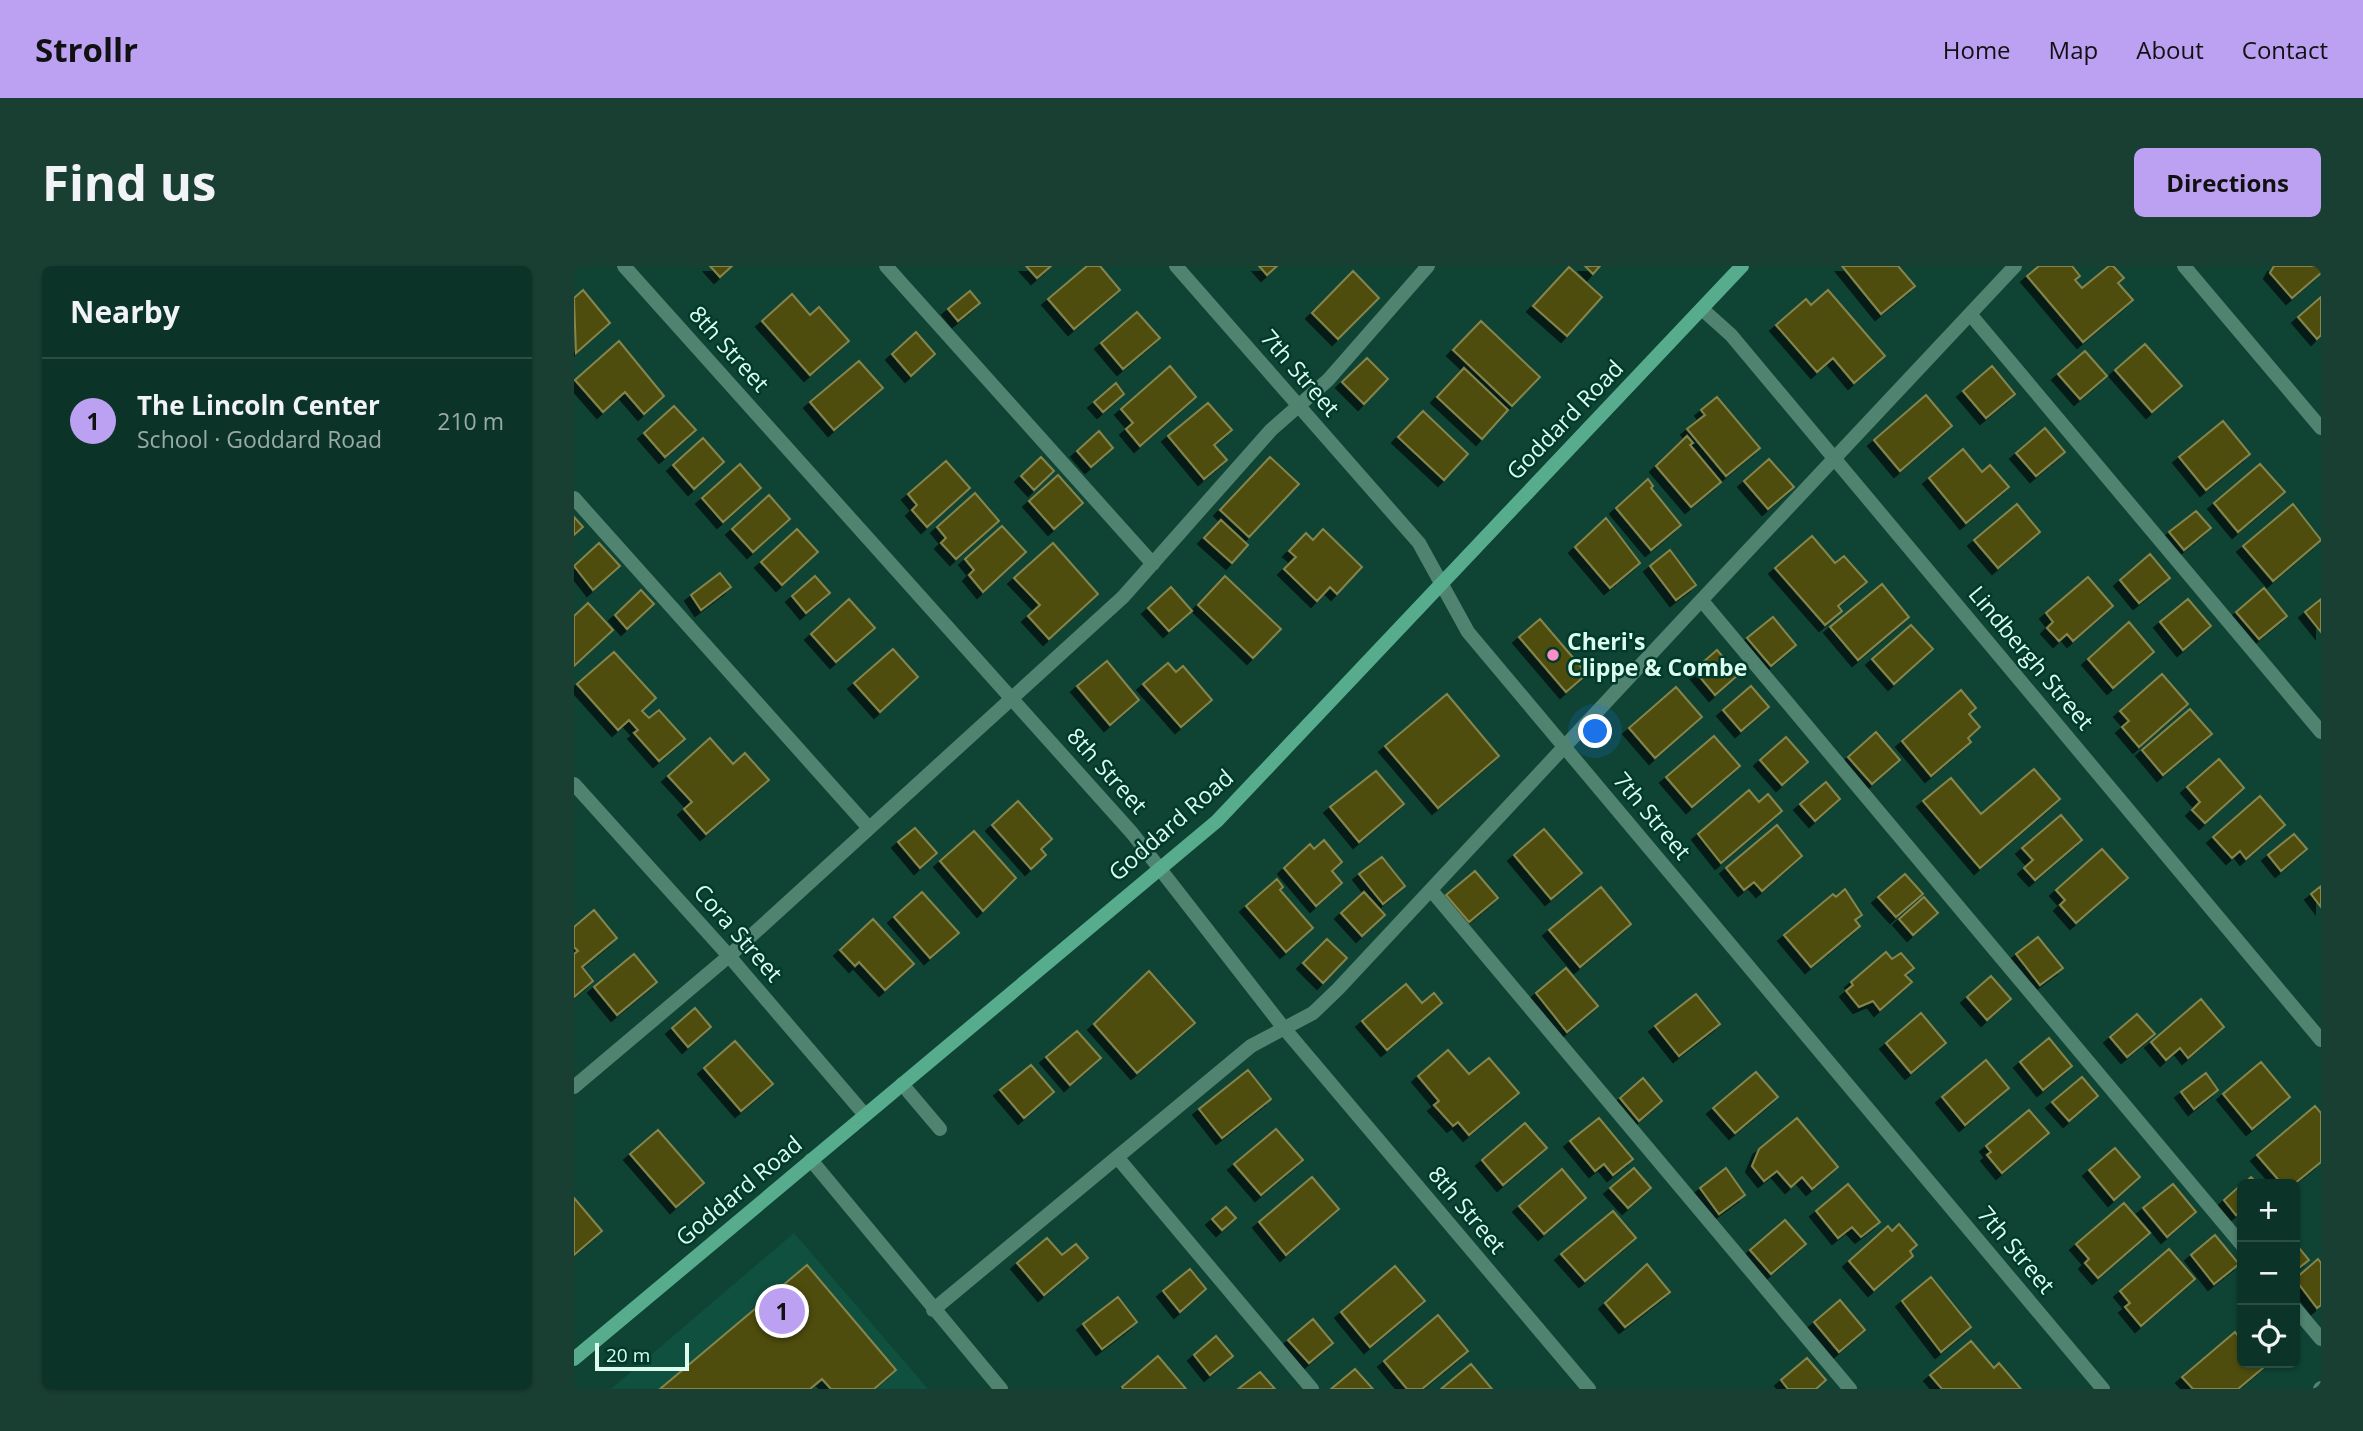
<!DOCTYPE html>
<meta charset="utf-8">
<style>
body{margin:0;font-family:"Open Sans",sans-serif;background:#193f33;color:#f1f3f6}
.controls{position:absolute;right:21px;bottom:21px;display:grid;overflow:hidden;border-radius:10px;box-shadow:0 2px 5px #0004}
.controls button{width:63px;height:63px;display:grid;place-items:center;padding:0;border:0;border-bottom:2px solid #2b4e44;background:#0b3327;color:#f1f3f6;font:35px sans-serif}
.scale{position:absolute;left:21px;bottom:18px;width:94px;box-sizing:border-box;padding-left:7px;border:4px solid #dbfcee;border-top:0;font-size:19px;line-height:24px;white-space:nowrap;color:#dbfcee;-webkit-text-stroke:5px #003a2a;paint-order:stroke}
.you{position:absolute;left:1022px;top:466px;width:24px;height:24px;margin:-18px;border:5px solid #fff;border-radius:50%;background:#1a73e8;box-shadow:0 0 0 10px #1a73e833}
.badge{display:grid;place-items:center;width:46px;height:46px;border-radius:50%;background:#bca0f2;color:#111;font-size:23px;font-weight:700}
.pin{position:absolute;translate:-50% -50%;border:4px solid #fff;box-shadow:0 2px 7px #0006}
.list{margin:0;padding:0;list-style:none}
h2{display:flex;justify-content:space-between;align-items:center;height:91px;margin:0;padding:0 28px;font-size:30px}
h2 small{font-size:23px;font-weight:400;color:#9aaaa7}
.list li{display:grid;grid-template-columns:46px 1fr auto;gap:21px;align-items:center;box-sizing:border-box;height:126px;padding:0 28px;border-top:2px solid #2b4e44}
.list b{display:block;font-size:26px;white-space:nowrap}
.list p{margin:0;font-size:23px;white-space:nowrap;color:#9aaaa7}
.list em{font-size:23px;font-style:normal;color:#9aaaa7}
.icon{flex:none;width:38px;height:38px;fill:none;stroke:currentColor;stroke-width:2;stroke-linecap:round;stroke-linejoin:round}
.map{position:relative;flex:none;width:1747px;height:1123px;overflow:hidden;border-radius:10px}
header{display:flex;align-items:center;gap:42px;box-sizing:border-box;height:98px;padding:0 35px;background:#bca0f2;color:#111}
header strong{font-size:33px}
nav{display:flex;gap:38px;margin-inline-start:auto;font-size:24px}
.intro{display:flex;align-items:center;justify-content:space-between;box-sizing:border-box;height:168px;padding:0 42px}
h1{margin:0;font-size:49px}
.button{padding:18px 32px;border-radius:10px;background:#bca0f2;color:#111;font-size:24px;font-weight:700}
main{display:flex;gap:42px;padding:0 42px}
aside{flex:1;background:#0b3327;border-radius:10px;box-shadow:0 2px 5px #0004}
.map>svg:first-child{display:block}
</style>
<header>
<strong>Strollr</strong>
<nav><a>Home</a><a>Map</a><a>About</a><a>Contact</a></nav>
</header>
<div class="intro"><h1>Find us</h1><a class="button">Directions</a></div>
<main>
<aside>
<h2>Nearby<small></small></h2>
<ul class="list">
<li><span class="badge">1</span><div><b>The Lincoln Center</b><p>School · Goddard Road</p></div><em>210 m</em></li>
</ul>
</aside>
<div class="map">
<svg width="1747" height="1123" viewBox="0 0 1747 1123">
<defs>
<filter id="shadow"><feDropShadow dx="-6" dy="6" stdDeviation="0" flood-color="#0009"/></filter>
</defs>
<rect width="100%" height="100%" fill="#0f4434"/>
<path fill="#10503e" d="M220 967 354 1123H37Z"/>
<path fill="#4f4d0f" stroke="#84844c" stroke-width="2" filter="url(#shadow)" d="M136 0H158L146 11Z
M452 0H477L463 12Z
M513 0H526L546 24 500 63 474 33Z
M685 0H703L693 9Z
M1011 0H1026L1019 8Z
M1268 0H1324L1341 20 1307 48Z
M1465 0H1498L1506 10 1501 14 1508 22 1535 0H1539L1550 12 1544 17 1559 34 1509 76 1453 10Z
M1700 0H1747V7L1718 32 1696 7Z
M995 1 1028 31 993 70 959 40Z
M779 5 805 32 764 73 738 47Z
M9 24 36 57 2 87 0 32Z
M1254 24 1311 90 1280 117 1259 92 1243 106 1202 59 1232 33 1237 39Z
M396 25 406 37 384 55 374 43Z
M218 28 236 49 245 41 275 75 236 109 188 55Z
M1747 31V69L1743 73 1724 51Z
M563 46 586 72 549 103 527 77Z
M907 55 966 111 938 140 879 84Z
M342 66 361 88 337 110 318 88Z
M45 75 90 130 70 148 51 126 29 146 1 114Z
M1571 78 1608 120 1578 146 1541 104Z
M1511 85 1533 110 1506 133 1484 108Z
M793 92 814 113 790 138 768 116Z
M285 95 309 122 260 164 236 136Z
M596 100 622 131 566 180 552 163 559 157 547 143Z
M1418 100 1441 128 1412 152 1389 125Z
M890 102 934 144 908 173 863 131Z
M542 117 550 128 529 146 520 136Z
M1352 129 1378 160 1326 205 1300 174Z
M1143 131 1186 182 1152 210 1113 163 1131 149 1127 144Z
M634 137 658 164 640 179 653 194 630 213 594 170Z
M100 140 122 164 91 191 70 167Z
M849 145 894 188 870 214 824 171Z
M1649 155 1676 188 1632 224 1605 191Z
M1471 162 1491 186 1462 210 1442 187Z
M525 165 539 182 517 201 503 185Z
M1113 170 1119 177 1116 179 1147 216 1117 241 1082 200Z
M129 172 150 196 120 223 99 199Z
M1389 183 1408 206 1416 199 1435 221 1392 257 1355 212Z
M467 191 480 205 460 224 447 210Z
M696 191 725 218 675 271 646 244Z
M1195 193 1220 221 1194 243 1170 215Z
M372 195 396 222 353 261 338 244 343 239 334 228Z
M166 198 187 222 149 256 128 232Z
M1686 198 1711 226 1664 266 1640 237Z
M484 209 509 237 480 263 455 235Z
M1074 213 1079 220 1077 222 1107 259 1077 284 1042 242Z
M401 227 425 255 382 293 367 277 372 272 363 261Z
M195 229 216 253 179 286 158 263Z
M1443 238 1466 266 1424 302 1400 274Z
M1719 238 1747 274 1699 315 1669 280Z
M1622 245 1637 262 1610 284 1595 266Z
M0 251 9 261 0 269Z
M1032 252 1066 297 1036 322 1001 281Z
M647 254 674 279 658 297 630 272Z
M428 260 452 286 409 326 395 309 400 304 391 293Z
M223 263 244 286 208 319 187 296Z
M749 263 788 301 763 328 756 321 743 335 710 303 722 291 715 285 732 267 739 274Z
M1238 270 1261 297 1270 290 1293 316 1264 340 1268 345 1251 359 1201 302Z
M25 277 46 300 19 324 0 300Z
M479 277 524 328 475 373 454 350 466 339 440 312Z
M1096 284 1122 319 1102 334 1076 300Z
M1576 288 1596 312 1565 337 1546 314Z
M146 307 157 321 127 344 117 329Z
M241 310 256 327 232 347 218 330Z
M651 310 707 363 679 392 624 339Z
M1514 311 1539 340 1499 375 1493 368 1485 375 1473 362 1479 356 1472 347Z
M1308 318 1335 351 1284 394 1256 361Z
M597 321 618 345 595 365 574 342Z
M1690 322 1713 350 1685 373 1662 346Z
M67 324 80 338 53 363 41 349Z
M275 333 301 362 262 396 237 368Z
M1614 333 1637 360 1609 384 1586 356Z
M1747 333V366L1731 346Z
M14 337 39 364 0 400V350Z
M1199 351 1222 379 1197 400 1173 372Z
M966 353 1013 408 992 426 945 371Z
M1555 356 1580 386 1539 422 1514 393Z
M1337 359 1359 383 1320 418 1298 393Z
M319 383 344 411 306 446 280 417Z
M1143 384 1164 409 1141 429 1120 404Z
M40 386 82 432 68 445 75 452 85 444 111 473 85 495 60 467 64 464 55 454 44 464 3 418Z
M533 395 565 434 536 459 503 420Z
M594 397 602 406 609 400 638 434 607 461 569 418Z
M1588 408 1614 438 1565 481 1548 461 1555 455 1546 445Z
M1177 420 1195 441 1167 465 1149 444Z
M1102 421 1128 451 1081 492 1055 462Z
M1387 424 1402 442 1395 448 1406 461 1394 472 1397 476 1357 510 1328 475Z
M873 428 925 490 864 542 811 480Z
M1616 443 1638 468 1589 509 1568 484Z
M1302 466 1326 494 1298 518 1274 491Z
M1140 470 1166 500 1118 541 1092 511Z
M1212 471 1234 496 1208 519 1186 494Z
M136 472 159 498 171 487 195 514 132 568 110 543 118 536 94 510Z
M1645 493 1670 522 1631 557 1618 544 1626 536 1613 521Z
M1460 503 1486 533 1406 602 1349 535 1377 512 1407 548Z
M802 505 830 538 785 576 756 541Z
M1252 516 1266 533 1241 555 1226 538Z
M1175 524 1185 536 1194 528 1208 545 1147 597 1124 568Z
M1686 530 1711 559 1672 593 1666 585 1658 592 1639 571Z
M444 535 478 573 467 583 472 589 457 603 418 559Z
M1487 549 1508 574 1461 614 1450 602 1459 594 1448 582Z
M1203 559 1228 590 1188 625 1180 616 1170 624 1152 602Z
M341 562 363 587 346 602 324 576Z
M970 563 1008 607 977 633 940 589Z
M400 565 442 612 409 645 366 595Z
M1720 568 1733 583 1707 605 1694 589Z
M750 574 768 596 758 605 768 617 742 640 710 602 736 578 740 583Z
M1528 583 1554 612 1502 657 1486 639 1491 634 1482 624Z
M808 591 831 620 809 638 785 608Z
M901 605 924 632 895 656 872 629Z
M1331 608 1349 628 1322 651 1304 631Z
M703 613 709 621 706 624 739 662 712 686 672 640Z
M1747 620V641L1737 628Z
M1027 621 1057 658 1006 701 975 664Z
M1271 623 1288 649 1281 654 1286 660 1237 701 1210 669 1259 628 1262 631Z
M348 626 385 667 356 692 320 651Z
M790 626 811 649 788 670 767 647Z
M1350 631 1364 647 1339 669 1325 653Z
M20 644 43 672 8 701 19 715 0 731V688L4 685 0 681V661Z
M299 653 340 698 311 724 285 696 281 700 266 684Z
M1464 671 1489 702 1466 719 1442 688Z
M753 673 773 692 749 717 729 697Z
M1312 686 1318 693 1327 687 1340 702 1331 709 1338 716 1306 744 1299 735 1285 741 1272 725 1279 719 1277 716Z
M60 688 83 716 43 749 20 721Z
M992 702 1024 740 993 766 962 727Z
M575 705 621 757 563 807 520 758Z
M1417 710 1437 733 1413 754 1393 731Z
M832 718 848 737 860 727 868 737 813 784 788 755Z
M1122 728 1146 758 1105 790 1081 760Z
M1627 733 1650 761 1614 792 1606 782 1592 794 1577 776Z
M121 742 137 761 114 781 98 762Z
M1347 747 1372 777 1337 807 1312 777Z
M1563 748 1581 768 1553 791 1536 771Z
M503 765 527 792 496 819 472 791Z
M1475 772 1498 800 1469 824 1446 796Z
M161 775 199 818 167 845 130 802Z
M874 784 895 808 915 792 945 827 895 869 884 856 879 860 860 839 865 835 844 810Z
M1412 794 1435 822 1391 859 1368 831Z
M1687 796 1716 831 1678 863 1649 828Z
M457 799 480 826 450 852 426 824Z
M674 804 697 833 648 872 625 843Z
M1182 806 1204 831 1161 867 1139 842Z
M1632 807 1644 824 1620 843 1607 826Z
M1508 811 1524 830 1495 855 1478 836Z
M1069 812 1088 835 1065 855 1046 832Z
M1741 840 1747 847V896L1720 918H1708L1683 889Z
M1455 844 1475 867 1428 907 1413 889 1417 886 1412 880Z
M1025 852 1059 893 1039 909 1030 898 1021 905 996 875Z
M1223 852 1264 901 1238 923 1228 911 1217 921 1203 905 1190 915 1178 900 1185 883Z
M951 857 973 882 929 919 908 894Z
M702 863 729 894 687 929 660 898Z
M84 864 130 917 102 941 56 888Z
M1541 882 1566 911 1540 934 1515 904Z
M1060 902 1077 922 1054 942 1036 922Z
M1152 902 1171 929 1145 948 1126 922Z
M988 903 1012 932 970 968 945 940Z
M738 911 765 943 712 989 685 956Z
M1677 911 1684 918H1669Z
M1274 918 1306 956 1287 971 1278 961 1264 972 1242 945Z
M1599 918 1622 946 1593 971 1569 942Z
M1668 918V944L1662 949 1650 934Z
M0 932 28 965 0 989Z
M1550 937 1576 967 1524 1012 1511 997 1515 993 1502 978Z
M652 941 662 952 648 964 638 953Z
M1039 945 1062 972 1011 1015 987 988Z
M1211 954 1232 978 1197 1008 1176 984Z
M1325 958 1343 979 1336 985 1339 990 1300 1024 1275 995 1314 960 1318 965Z
M1641 969 1665 998 1640 1018 1617 989Z
M473 972 488 989 502 978 514 992 470 1029 443 997Z
M1721 977 1735 994 1721 1005Z
M1595 983 1621 1013 1567 1060 1551 1041 1556 1037 1546 1025Z
M1744 993 1747 997V1039L1743 1042 1721 1013Z
M1073 998 1096 1026 1051 1061 1031 1037Z
M233 999 322 1104 300 1123H257L248 1113 236 1123H86Z
M821 1000 851 1035 796 1081 767 1046Z
M616 1003 632 1023 606 1046 589 1025Z
M1357 1011 1397 1061 1367 1086 1328 1035Z
M544 1031 563 1056 528 1083 509 1058Z
M1266 1034 1291 1064 1265 1086 1240 1056Z
M864 1049 894 1085 848 1123H833L810 1095Z
M739 1053 759 1077 735 1097 714 1074Z
M1661 1066 1668 1075V1097H1687L1690 1101 1664 1123H1619L1608 1111Z
M642 1070 659 1090 636 1109 620 1089Z
M1397 1075 1420 1102 1425 1097 1447 1123H1368L1356 1109Z
M584 1090 612 1123H549L548 1121Z
M1233 1092 1252 1114 1242 1123H1214L1207 1114Z
M897 1098 918 1123H867Z
M781 1103 799 1123H757Z
M686 1106 701 1123H664Z"/>
<g fill="none" stroke-linecap="round" stroke-linejoin="round">
<path stroke="#508370" stroke-width="14" d="M312 0 579 298
M1396 48 1747 466
M0 232 295 562
M1129 336 1668 979
M857 624 1276 1123
M328 818 366 863
M0 821 155 690 549 331 697 164 754 114 854 0
M543 891 738 1123
M1721 1042 1747 1073
M359 1044 677 780 739 747 764 723C990 482 1214 240 1441 0"/>
<path stroke="#508370" stroke-width="14" d="M50 0 558 567 709 761 1015 1123
M602 0 845 277 894 366 1529 1123
M1610 0 1747 162
M1128 43 1157 69 1747 774
M0 518 155 690 291 849
M237 894 427 1123
M1746 1123 1747 1122"/>
<path stroke="#56ac8d" stroke-width="14" d="M0 1093 643 555 1168 0"/>
</g>
<circle fill="#fa8fc7" stroke="#003a2a" stroke-width="2.5" cx="979" cy="389" r="7"/>
<g text-anchor="middle" stroke-width="5" stroke-linejoin="round" paint-order="stroke">
<g font-size="23" fill="#dbfcee" stroke="#003a2a">
<text transform="translate(155 83) rotate(48)" y="8">8th Street</text>
<text transform="translate(726 107) rotate(49)" y="8">7th Street</text>
<text transform="translate(991 154) rotate(-46)" y="8">Goddard Road</text>
<text transform="translate(1457 392) rotate(50)" y="8">Lindbergh Street</text>
<text transform="translate(533 505) rotate(48)" y="8">8th Street</text>
<text transform="translate(1078 550) rotate(50)" y="8">7th Street</text>
<text transform="translate(597 559) rotate(-41)" y="8">Goddard Road</text>
<text transform="translate(164 667) rotate(49)" y="8">Cora Street</text>
<text transform="translate(165 925) rotate(-40)" y="8">Goddard Road</text>
<text transform="translate(893 944) rotate(50)" y="8">8th Street</text>
<text transform="translate(1442 984) rotate(50)" y="8">7th Street</text>
</g>
<g font-size="23" font-weight="bold" fill="#dbfcee" stroke="#003a2a" text-anchor="start">
<text x="993" y="384">Cheri's<tspan x="993" dy="26">Clippe &amp; Combe</tspan></text>
</g>
</g>
</svg>
<div class="controls">
<button>+</button>
<button>−</button>
<button><svg class="icon" aria-label="locate" viewBox="0 0 24 24"><circle cx="12" cy="12" r="6"/><path d="M12 2v4M12 18v4M2 12h4M18 12h4"/></svg></button>
</div>
<div class="scale">20 m</div>
<div class="you"></div>
<div class="pin badge" style="left:208px;top:1045px">1</div>
</div>
</main>
